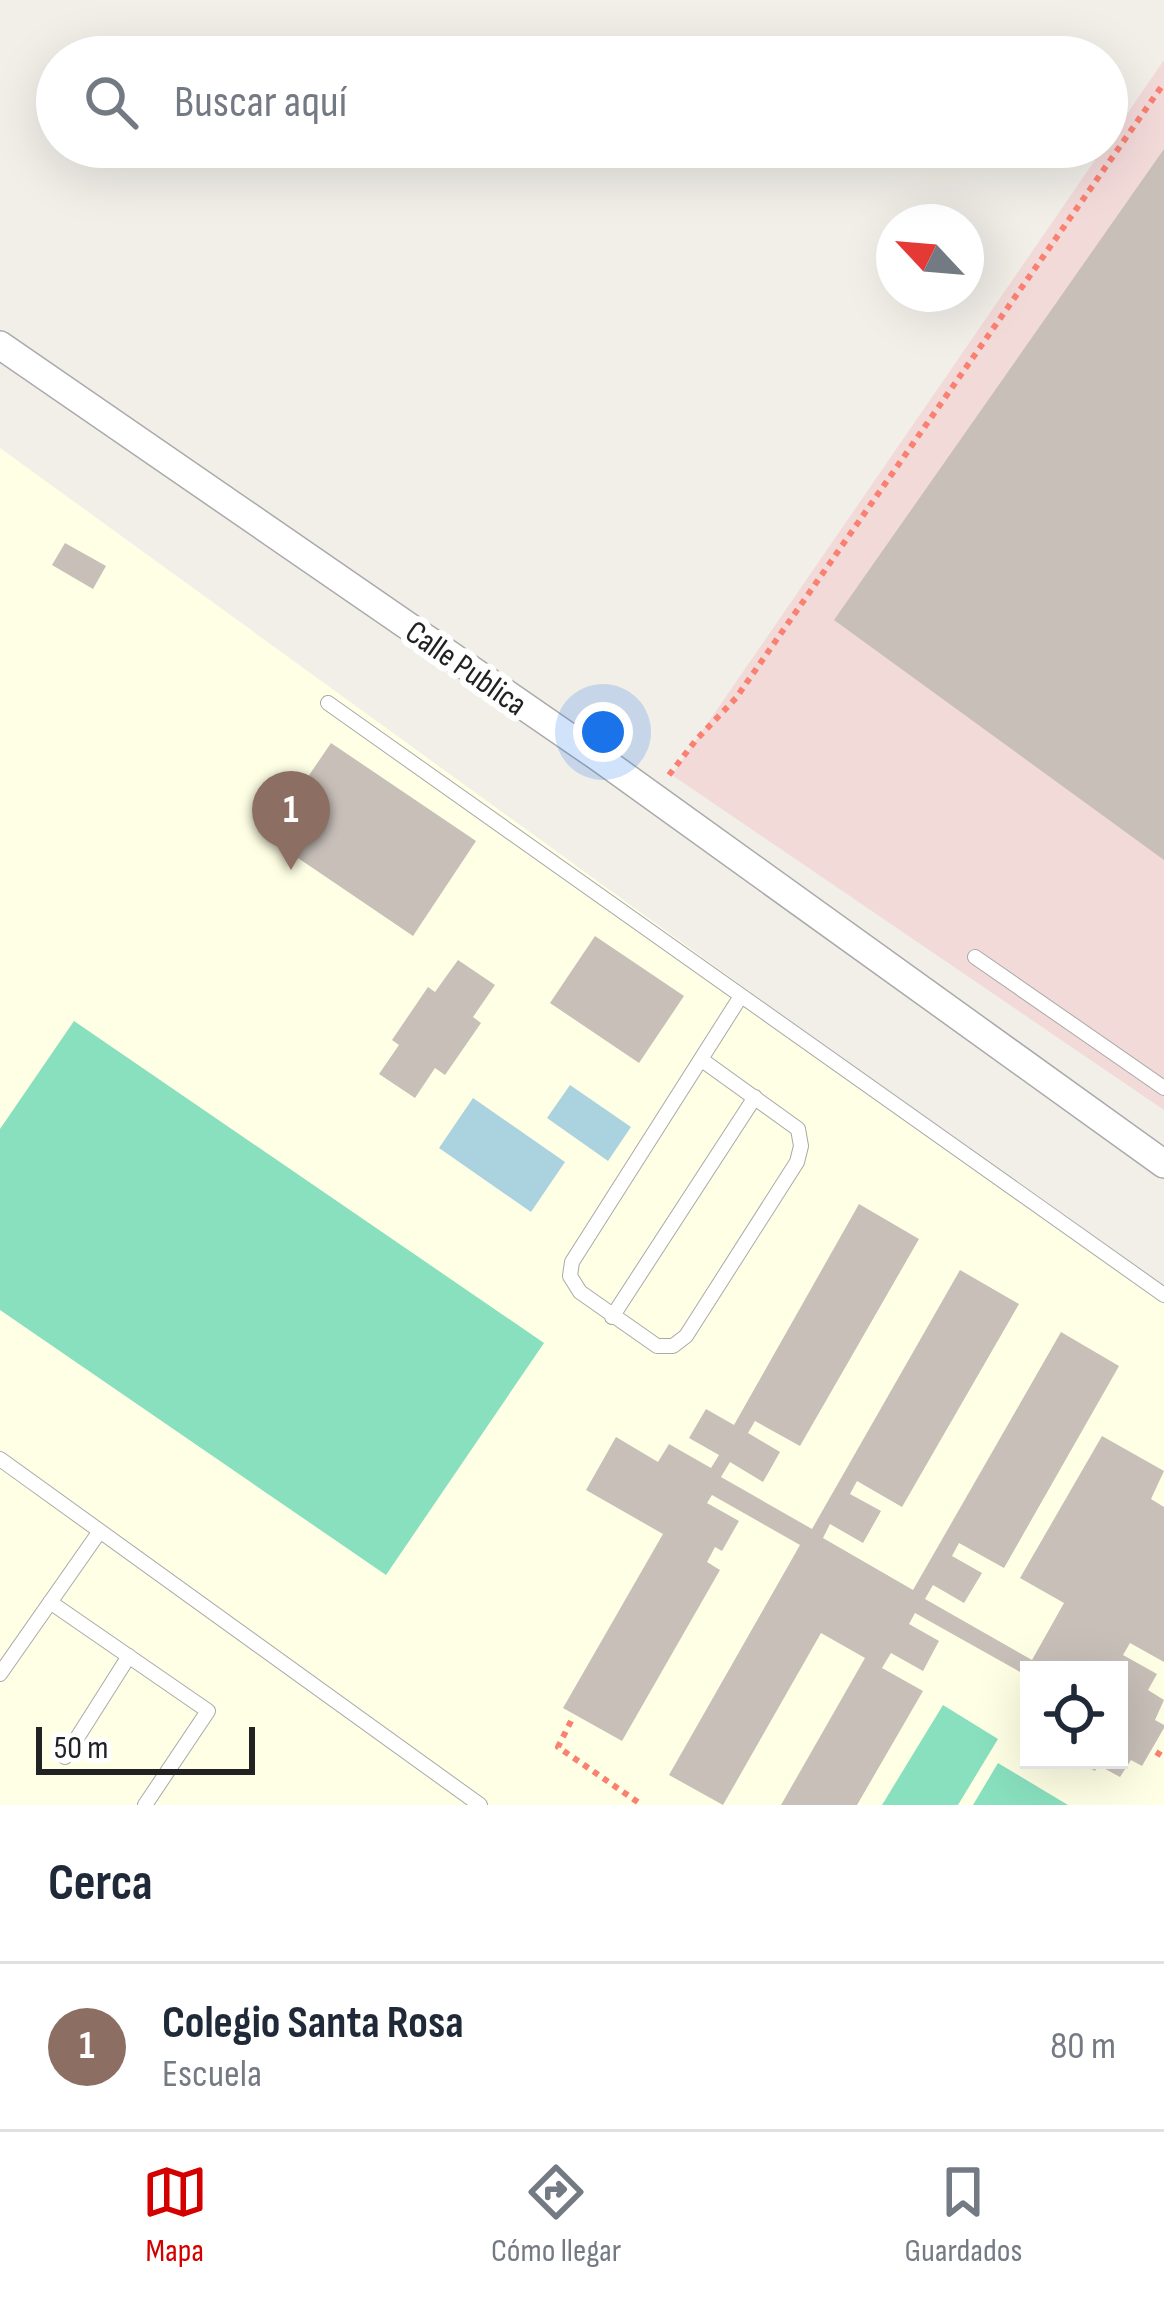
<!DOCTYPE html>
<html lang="es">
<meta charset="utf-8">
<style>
body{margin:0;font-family:"Sofia Sans Condensed",sans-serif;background:#f6f6f7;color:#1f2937}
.controls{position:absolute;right:36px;bottom:36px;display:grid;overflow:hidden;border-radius:0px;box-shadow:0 12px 48px #0002}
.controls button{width:108px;height:108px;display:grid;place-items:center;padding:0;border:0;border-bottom:3px solid #e0e1e3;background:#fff;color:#1f2937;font:60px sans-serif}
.compass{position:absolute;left:876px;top:204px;width:108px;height:108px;border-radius:50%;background:#fff;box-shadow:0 12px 48px #0002;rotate:296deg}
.scale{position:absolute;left:36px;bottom:30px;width:219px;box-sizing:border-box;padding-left:12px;border:6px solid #222;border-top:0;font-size:33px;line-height:42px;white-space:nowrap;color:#222;-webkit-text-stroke:9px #fff;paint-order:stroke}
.you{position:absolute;left:603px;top:732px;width:42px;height:42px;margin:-30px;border:9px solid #fff;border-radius:50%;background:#1a73e8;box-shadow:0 0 0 18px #1a73e833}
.badge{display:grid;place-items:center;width:78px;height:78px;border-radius:50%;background:#d40000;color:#fff;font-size:39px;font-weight:700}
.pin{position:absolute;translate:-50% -99px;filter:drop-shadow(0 3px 6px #0008)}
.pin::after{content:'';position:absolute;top:63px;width:42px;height:36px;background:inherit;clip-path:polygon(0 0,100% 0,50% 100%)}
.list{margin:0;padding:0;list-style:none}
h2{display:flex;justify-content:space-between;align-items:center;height:156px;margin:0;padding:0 48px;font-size:51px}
h2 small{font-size:39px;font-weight:400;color:#747a83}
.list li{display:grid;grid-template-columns:78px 1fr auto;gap:36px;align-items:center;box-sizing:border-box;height:168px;padding:0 48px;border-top:3px solid #e0e1e3}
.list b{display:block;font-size:45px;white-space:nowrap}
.list p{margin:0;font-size:39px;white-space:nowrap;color:#747a83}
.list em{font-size:39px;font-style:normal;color:#747a83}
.icon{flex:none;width:66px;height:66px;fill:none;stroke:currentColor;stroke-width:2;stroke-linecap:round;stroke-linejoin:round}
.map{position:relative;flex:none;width:1164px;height:1805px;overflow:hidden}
.search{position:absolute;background:#fff;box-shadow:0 12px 48px #0002;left:36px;right:36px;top:36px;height:132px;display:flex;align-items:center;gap:30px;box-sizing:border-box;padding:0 42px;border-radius:66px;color:#747a83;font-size:45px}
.sheet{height:324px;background:#fff}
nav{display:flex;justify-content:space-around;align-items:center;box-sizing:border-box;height:168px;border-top:3px solid #e0e1e3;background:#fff;font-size:33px;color:#747a83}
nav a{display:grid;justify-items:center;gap:6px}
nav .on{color:#d40000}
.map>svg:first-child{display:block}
</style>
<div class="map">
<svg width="1164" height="1805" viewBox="0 0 1164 1805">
<rect width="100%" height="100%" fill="#f2efe9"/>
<path fill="#f2dad9" d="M1164 60V1110L672 775 1104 147H1107V143Z"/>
<path fill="#ffffe5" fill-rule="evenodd" d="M0 448 1164 1292V1805H0ZM1029 1670H1119V1760H1029Z"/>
<path fill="#88e0be" d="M74 1021 544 1343 386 1575 0 1310V1129Z
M943 1705 998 1739 958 1805H882Z
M998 1763 1068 1805H973Z"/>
<path fill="#aad3df" d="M570 1085 631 1127 608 1161 547 1118Z
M473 1098 565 1162 531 1212 439 1148Z"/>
<path fill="#c7bfb8" d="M1164 149V860L834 620Z
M65 543 106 566 93 589 52 565Z
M331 743 476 841 413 936 267 837Z
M595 936 684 996 639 1063 550 1003Z
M458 960 495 985 473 1017 481 1023 445 1075 435 1068 415 1098 379 1074 399 1045 392 1040 428 987 435 992Z
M859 1204 919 1239 800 1446 755 1421 748 1433 780 1452 763 1482 730 1462 721 1477 812 1529 960 1270 1019 1304 902 1507 857 1481 850 1494 881 1511 863 1543 830 1524 823 1538 913 1590 1061 1332 1119 1366 1004 1568 959 1543 952 1556 982 1573 964 1603 933 1585 925 1599 1032 1660 1064 1603 1020 1578 1102 1436 1164 1471 1151 1499 1164 1507V1662L1130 1643 1123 1655 1157 1674 1148 1690 1164 1700 1155 1720 1164 1725V1728L1142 1766 1131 1760 1120 1777 1098 1765 1095 1771 1075 1760H1119V1670H1029V1677L915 1613 909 1624 939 1641 923 1671 891 1653 882 1668 923 1691 857 1805H781L865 1658 821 1633 723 1805 669 1775 800 1545 712 1495 707 1503 739 1521 722 1551 715 1547 707 1562 720 1570 622 1741 563 1708 663 1534 586 1490 616 1437 658 1462 669 1444 711 1468 719 1455 689 1438 706 1409 734 1425Z"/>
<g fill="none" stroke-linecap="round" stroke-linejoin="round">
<defs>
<path id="lane" d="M328 703 1164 1295
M975 957 1164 1088
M702 1060 798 1129 801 1146 797 1162 686 1336 673 1346H657L580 1292 570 1276 572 1262 741 996
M612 1317 755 1097
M0 1459 480 1805
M50 1602 208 1711 145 1805
M0 1674 100 1531
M65 1757 129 1656"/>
<path id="street" d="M0 345 598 757 1164 1164"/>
</defs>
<use href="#lane" stroke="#a9a9a9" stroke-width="16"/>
<use href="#street" stroke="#a9a9a9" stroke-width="30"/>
<path stroke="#fa8072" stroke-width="6" stroke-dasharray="6 6" stroke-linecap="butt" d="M669 775 696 740 736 698 1164 83
M571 1721 558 1747 642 1805
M1156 1752 1164 1757"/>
<use href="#lane" stroke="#fff" stroke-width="14"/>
<use href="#street" stroke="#fff" stroke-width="27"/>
</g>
<g text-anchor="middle" stroke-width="12" stroke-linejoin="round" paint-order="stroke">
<g font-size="33" fill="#222" stroke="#fff">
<text transform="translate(467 667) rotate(35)" y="12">Calle Publica</text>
</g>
</g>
</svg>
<div class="controls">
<button><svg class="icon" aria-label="locate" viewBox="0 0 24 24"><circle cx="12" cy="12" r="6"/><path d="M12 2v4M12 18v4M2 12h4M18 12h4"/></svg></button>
</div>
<svg class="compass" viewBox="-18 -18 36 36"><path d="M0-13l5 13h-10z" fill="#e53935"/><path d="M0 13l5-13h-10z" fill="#747a83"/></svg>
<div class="scale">50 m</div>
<div class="you"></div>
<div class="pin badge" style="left:291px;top:870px;background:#8d6e63">1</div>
<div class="search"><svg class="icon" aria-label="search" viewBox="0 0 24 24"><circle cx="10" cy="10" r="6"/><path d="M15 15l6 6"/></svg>Buscar aquí</div>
</div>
<section class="sheet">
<h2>Cerca<small></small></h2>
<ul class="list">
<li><span class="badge" style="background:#8d6e63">1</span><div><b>Colegio Santa Rosa</b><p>Escuela</p></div><em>80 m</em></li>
</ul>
</section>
<nav>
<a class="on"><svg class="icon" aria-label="map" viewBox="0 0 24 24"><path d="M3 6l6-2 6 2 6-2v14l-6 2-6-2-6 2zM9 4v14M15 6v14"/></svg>Mapa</a>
<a><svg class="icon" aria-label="directions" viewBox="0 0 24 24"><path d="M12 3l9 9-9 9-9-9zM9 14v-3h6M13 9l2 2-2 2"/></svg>Cómo llegar</a>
<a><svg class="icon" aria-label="saved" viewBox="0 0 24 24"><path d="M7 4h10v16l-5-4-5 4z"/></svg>Guardados</a>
</nav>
